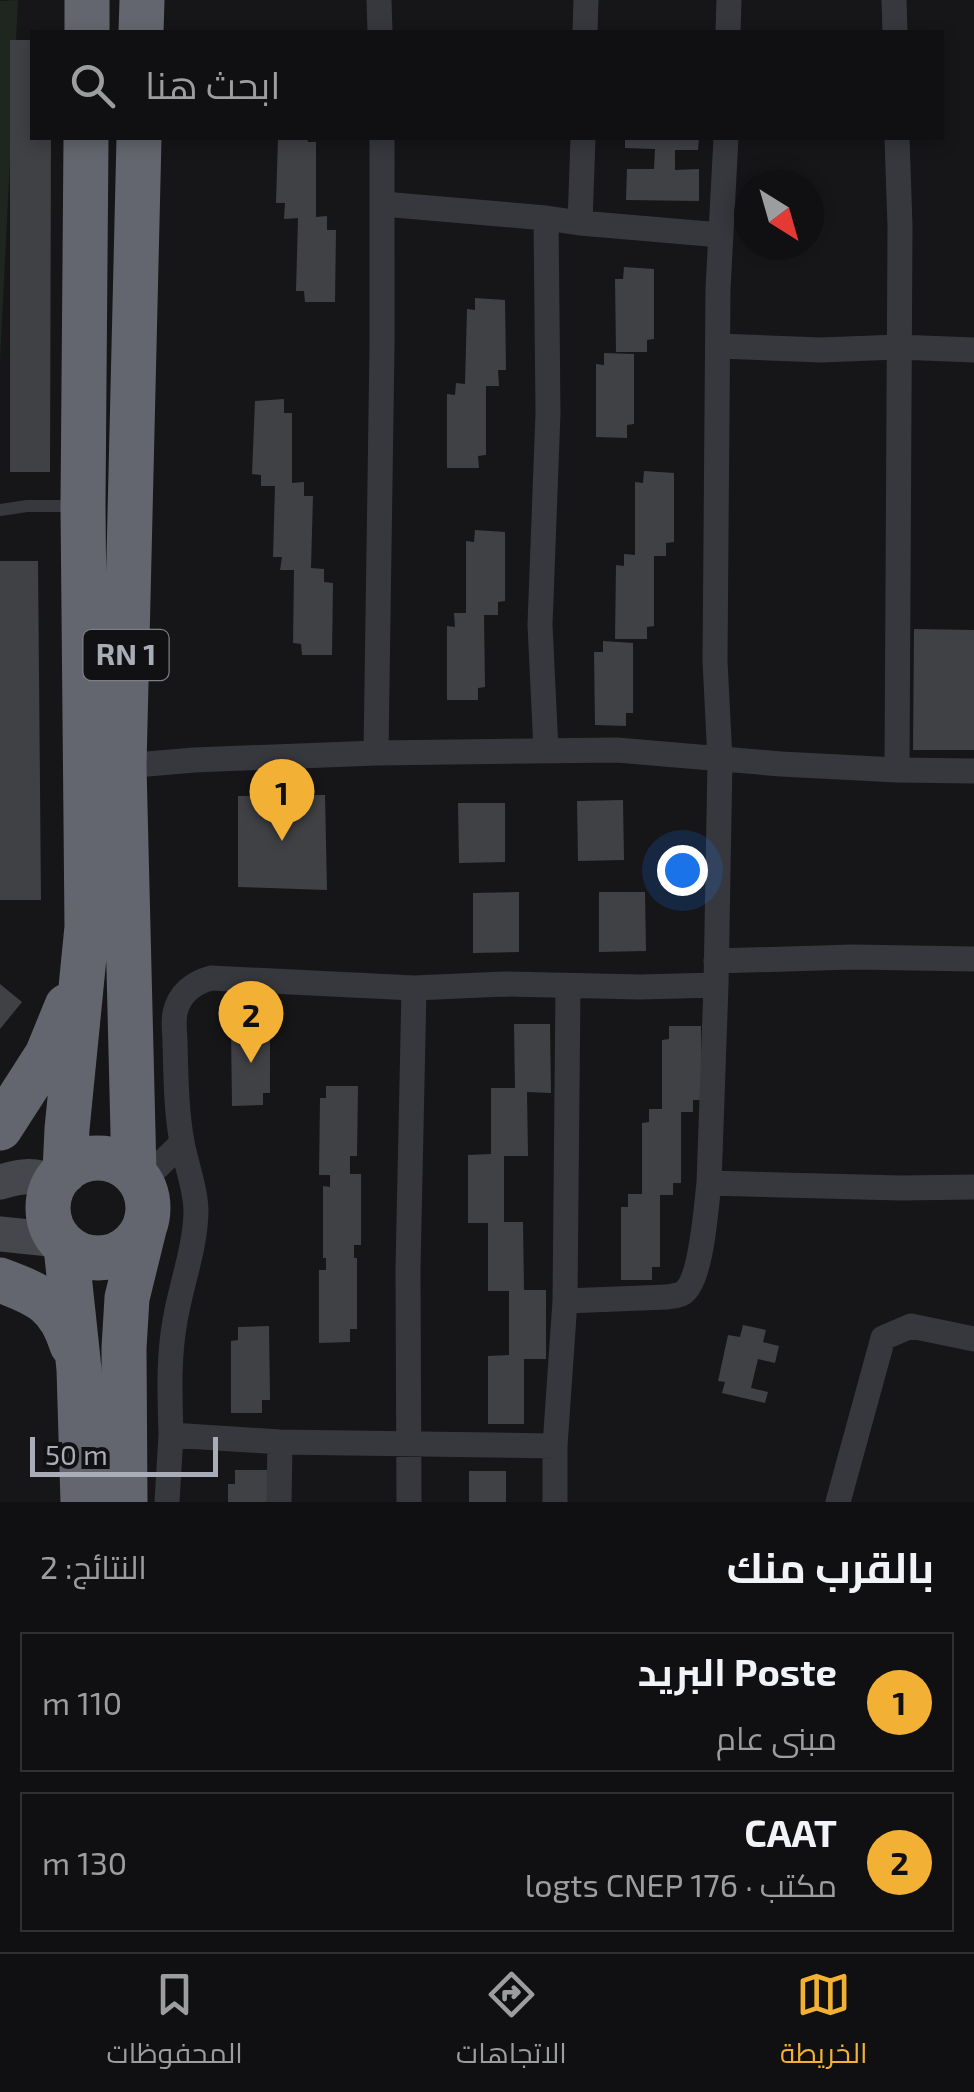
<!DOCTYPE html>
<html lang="ar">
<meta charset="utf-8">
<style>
body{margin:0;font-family:"Exo 2",Cairo,sans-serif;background:#19191b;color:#f1f3f6;direction:rtl}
.compass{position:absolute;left:734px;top:170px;width:90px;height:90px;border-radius:50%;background:#101012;box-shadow:0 5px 15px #0003;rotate:143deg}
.scale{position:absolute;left:30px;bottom:25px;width:188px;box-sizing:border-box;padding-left:10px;border:5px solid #a8adb8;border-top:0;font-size:28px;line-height:35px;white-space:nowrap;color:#a8adb8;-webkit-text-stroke:8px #111113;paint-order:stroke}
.you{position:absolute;left:682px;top:870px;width:35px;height:35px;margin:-25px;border:8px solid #fff;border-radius:50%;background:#1a73e8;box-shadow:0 0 0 15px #1a73e833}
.badge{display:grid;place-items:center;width:65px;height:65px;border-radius:50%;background:#f2b134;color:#111;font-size:32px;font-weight:700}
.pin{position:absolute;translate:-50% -82px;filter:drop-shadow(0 2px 5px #0008)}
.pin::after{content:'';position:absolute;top:52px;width:35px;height:30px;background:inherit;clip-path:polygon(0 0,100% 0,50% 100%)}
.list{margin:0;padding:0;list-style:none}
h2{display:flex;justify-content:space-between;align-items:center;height:130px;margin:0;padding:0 40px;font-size:42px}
h2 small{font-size:32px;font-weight:400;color:#9c9d9f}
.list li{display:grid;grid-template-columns:65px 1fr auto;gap:30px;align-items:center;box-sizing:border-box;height:140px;margin:0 20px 20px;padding:0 20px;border:2px solid #303032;border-radius:0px}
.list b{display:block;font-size:38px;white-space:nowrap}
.list p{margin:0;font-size:32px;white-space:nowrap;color:#9c9d9f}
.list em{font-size:32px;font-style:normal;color:#9c9d9f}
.icon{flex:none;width:55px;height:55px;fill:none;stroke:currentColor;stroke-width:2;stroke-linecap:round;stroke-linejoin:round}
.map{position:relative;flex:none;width:974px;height:1502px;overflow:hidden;direction:ltr}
.search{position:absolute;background:#101012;box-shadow:0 5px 15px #0003;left:30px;right:30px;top:30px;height:110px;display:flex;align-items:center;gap:25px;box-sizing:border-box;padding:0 35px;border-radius:0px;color:#9c9d9f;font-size:38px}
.sheet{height:450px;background:#101012}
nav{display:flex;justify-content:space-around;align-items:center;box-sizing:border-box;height:140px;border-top:2px solid #303032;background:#101012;font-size:28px;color:#9c9d9f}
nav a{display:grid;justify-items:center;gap:5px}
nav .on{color:#f2b134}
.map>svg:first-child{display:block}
</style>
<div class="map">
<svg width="974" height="1502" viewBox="0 0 974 1502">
<rect width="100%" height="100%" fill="#161618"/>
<path fill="#1e261f" d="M18 0 0 361V1Z"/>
<path fill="#404145" d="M10 40H32V138H51L50 472H10Z
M278 138H307L308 142H316V217L327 216V230H336L335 302H305L304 291H296L298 218 284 219 285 203H276Z
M625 138H699L698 150H675V170L699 169V201L626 200 627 169H654L655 149 625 148Z
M624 267 654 269V339L647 340V352H616L615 279H623Z
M475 298 505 300 506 370H498L499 386H486V455L478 456 479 468H447V394L455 395 456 383 465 384 467 309 475 310Z
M604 353 634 354V424L627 425V438L596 437V364L604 365Z
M284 399V413H292V483L304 482V496H313L311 568 324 569V582L333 583 332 655H302L301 644 293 643 294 570H280L282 557H273L275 486H261V475L252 474 255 401Z
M644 471 674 473V542L666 543V556H654V626L647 627V639H615L616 565 624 566V554L635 555V482L643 483Z
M475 530 505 532V601L498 602V615H484L485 687 478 688V700H447V626L455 627 454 613H466V541L474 542Z
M0 561H38L41 900H0Z
M914 629 974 630V750H913Z
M603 641 633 643V713H626V726L595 725 594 652H603Z
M325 795 327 890 238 887V796Z
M623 800 624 860 578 861 577 801Z
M458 803H505V862L459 863Z
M519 892V952L473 953V893Z
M599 892H645L646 951 599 952Z
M0 984 22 1002 0 1029Z
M239 1019H270V1093H263V1105L232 1106 231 1033H239Z
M514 1024H550L551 1093 527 1092 528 1156H504V1222H523L524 1290H546V1359H524V1424H488V1356L509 1355V1291H488V1223H468V1155L491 1154V1088H515Z
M669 1026H701V1100H693V1112H681V1183H673V1195H660V1267H652V1280H621V1207H628V1194H642V1123L649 1122V1109H662V1040L669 1039Z
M326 1086H358L357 1156H350V1174H361V1245H354V1258H357V1329H350V1342L319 1343V1270H326V1258H323V1186L330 1187V1175H319L320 1098H326Z
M743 1325 766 1330 763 1342 779 1346 775 1363 758 1359 751 1388 768 1392 765 1403 722 1393 725 1382 718 1381 728 1335 740 1337Z
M269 1326 270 1400H262V1413H231V1341L238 1340V1327Z
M235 1470H267V1502H228V1484H235Z
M469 1471H506V1502H469Z"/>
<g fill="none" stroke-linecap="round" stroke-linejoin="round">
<path stroke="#37383d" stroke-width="12" d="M0 510 27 506H75"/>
<path stroke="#37383d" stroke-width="25" d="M379 0 380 32
M894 0 895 32
M585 32 586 0
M728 32 729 0
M383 204 546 218
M580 223 721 235
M719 346 821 350 898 347 974 350
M546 750 540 625 548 413 546 218 580 223 583 138
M376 753 382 346V138
M124 766 194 760 376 753 617 750 781 764 897 770 974 771
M897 770 900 226 897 138
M716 961 853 957 974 959
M142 1182 182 1143
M709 1183 716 985 720 760 715 661 718 289 726 138
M565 1301 667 1297C672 1296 678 1296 683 1293 702 1280 706 1206 709 1183L901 1188 974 1187
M555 1446 280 1442 171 1435C170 1397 168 1359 175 1321 181 1284 196 1247 196 1209 195 1185 186 1165 182 1142 176 1110 176 1076 175 1043 175 1034 173 1023 175 1013 179 994 193 983 211 978L414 988 504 984 640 987 716 985
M167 1502 171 1435
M279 1502 280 1442
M409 1502 408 1269 414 988
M555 1502V1446L565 1301 568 986
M838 1502 883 1338 911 1326 974 1339"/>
<path stroke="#45474d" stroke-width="35" d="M0 1182C22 1176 34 1173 55 1183
M0 1234 59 1240"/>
<path stroke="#63666e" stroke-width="45" d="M87 32V0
M141 32 142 0
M0 1128 47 1055 67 1006
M48 1208a50 50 0 1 1 100 0a50 50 0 1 1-100 0Z
M65 1171 67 1129 87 927 83 506 86 138
M134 1173 124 766 139 138
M66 1247 79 1369 83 1502
M0 1280C40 1295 59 1303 72 1345
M125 1502 124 1348 127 1298 144 1229"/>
</g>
<g text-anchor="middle" stroke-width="8" stroke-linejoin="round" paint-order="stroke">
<rect fill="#111113" stroke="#7b7e86" stroke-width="2.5" x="83.5" y="630" width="85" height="50" rx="8"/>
<g font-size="30" font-weight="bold" fill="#a8adb8">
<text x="126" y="665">RN 1</text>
</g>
</g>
</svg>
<svg class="compass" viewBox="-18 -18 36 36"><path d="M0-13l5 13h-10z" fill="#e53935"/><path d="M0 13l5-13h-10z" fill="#9c9d9f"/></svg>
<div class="scale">50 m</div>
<div class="you"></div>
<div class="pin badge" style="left:282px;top:841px">1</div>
<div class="pin badge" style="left:251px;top:1063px">2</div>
<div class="search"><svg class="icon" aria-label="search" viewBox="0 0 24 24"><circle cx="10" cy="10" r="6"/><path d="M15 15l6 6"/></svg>ابحث هنا</div>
</div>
<section class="sheet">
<h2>بالقرب منك<small>النتائج: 2</small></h2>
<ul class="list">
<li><span class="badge">1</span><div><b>Poste البريد</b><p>مبنى عام</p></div><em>110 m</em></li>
<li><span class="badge">2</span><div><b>CAAT</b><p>مكتب · 176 logts CNEP</p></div><em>130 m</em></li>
</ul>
</section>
<nav>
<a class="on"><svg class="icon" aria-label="map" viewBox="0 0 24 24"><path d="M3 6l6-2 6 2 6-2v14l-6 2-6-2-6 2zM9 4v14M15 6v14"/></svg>الخريطة</a>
<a><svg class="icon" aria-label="directions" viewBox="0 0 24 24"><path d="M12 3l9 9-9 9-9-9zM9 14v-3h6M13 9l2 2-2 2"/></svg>الاتجاهات</a>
<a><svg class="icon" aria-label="saved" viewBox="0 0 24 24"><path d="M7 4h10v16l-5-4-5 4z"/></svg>المحفوظات</a>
</nav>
